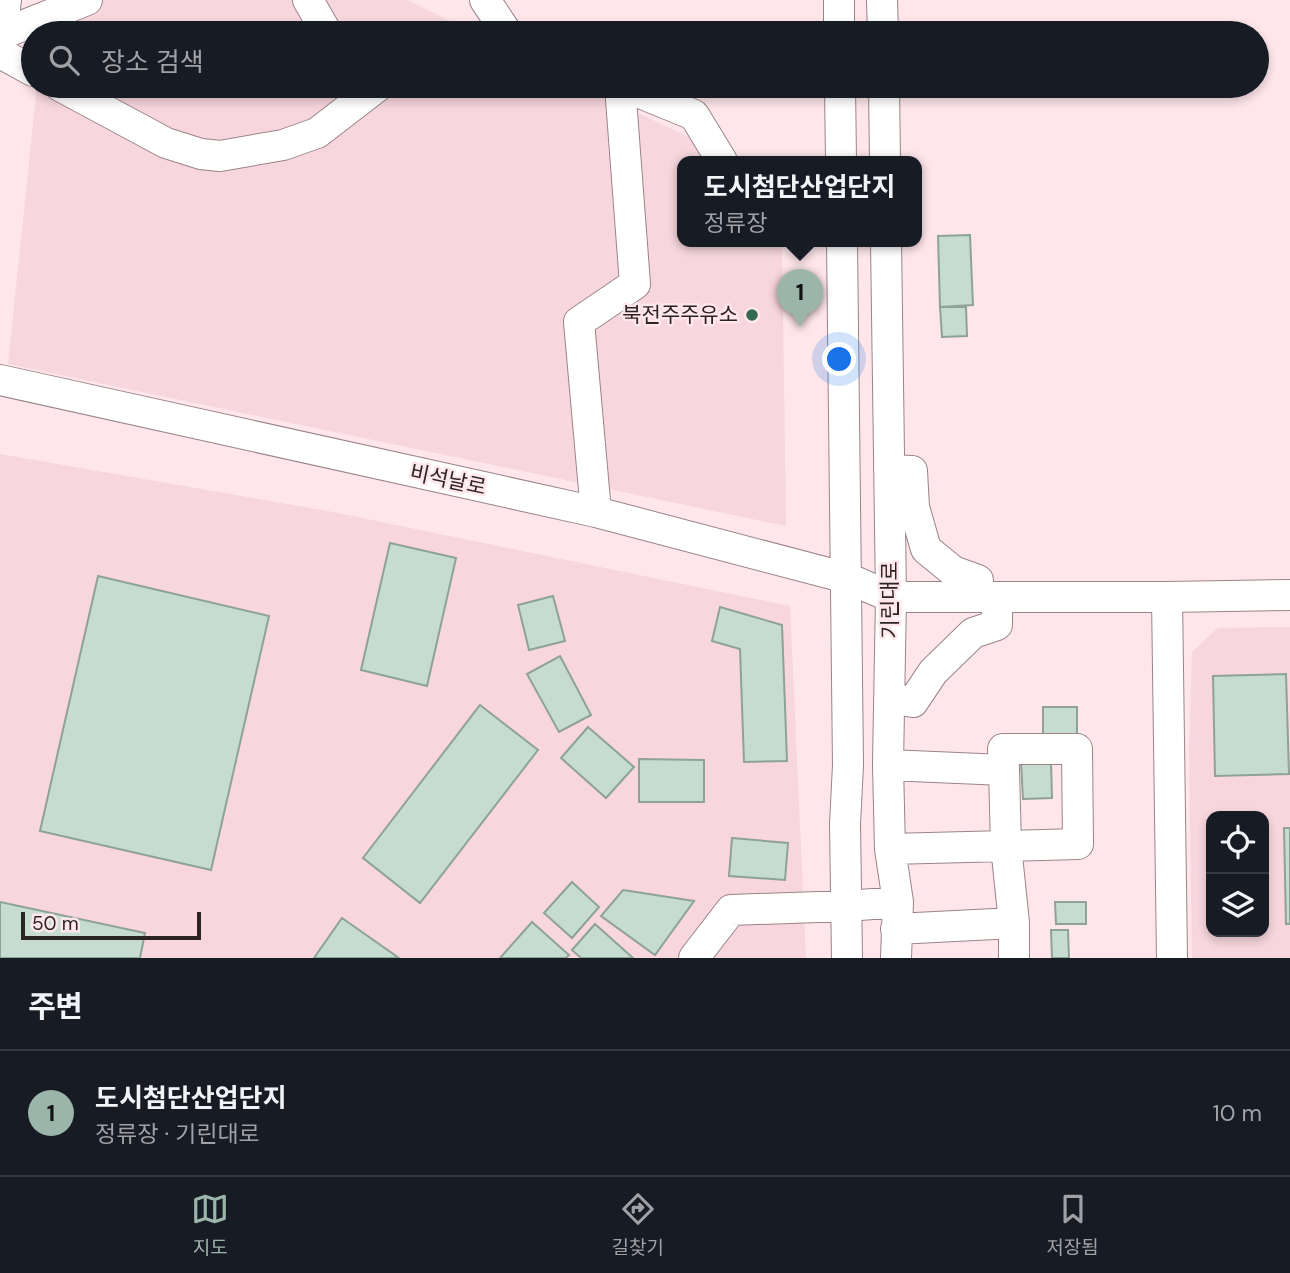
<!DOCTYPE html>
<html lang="ko">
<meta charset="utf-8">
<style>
body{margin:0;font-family:"DM Sans","Noto Sans KR",sans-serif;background:#20242c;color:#f1f3f6}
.controls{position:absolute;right:21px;bottom:21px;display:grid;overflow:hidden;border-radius:14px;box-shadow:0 4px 10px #0003}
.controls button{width:63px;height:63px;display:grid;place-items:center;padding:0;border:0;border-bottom:2px solid #363941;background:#171b24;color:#f1f3f6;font:35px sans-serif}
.scale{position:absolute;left:21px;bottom:18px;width:180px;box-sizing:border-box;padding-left:7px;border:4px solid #2c2325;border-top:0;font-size:19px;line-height:24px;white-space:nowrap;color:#2c2325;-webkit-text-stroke:5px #fee6eb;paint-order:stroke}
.you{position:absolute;left:840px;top:360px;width:24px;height:24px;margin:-18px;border:5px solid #fff;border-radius:50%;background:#1a73e8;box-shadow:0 0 0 10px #1a73e833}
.badge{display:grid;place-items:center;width:46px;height:46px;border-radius:50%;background:#9cb5ab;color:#111;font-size:23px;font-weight:700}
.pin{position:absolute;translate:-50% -58px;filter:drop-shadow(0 2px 4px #0008)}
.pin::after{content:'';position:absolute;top:37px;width:24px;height:21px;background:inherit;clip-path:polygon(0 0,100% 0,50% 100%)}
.popup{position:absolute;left:677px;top:156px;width:245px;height:91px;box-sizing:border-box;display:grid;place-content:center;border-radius:14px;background:#171b24;filter:drop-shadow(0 2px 5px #0005);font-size:23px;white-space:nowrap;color:#9ea1a6}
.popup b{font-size:26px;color:#f1f3f6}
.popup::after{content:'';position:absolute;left:50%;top:100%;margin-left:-14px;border:14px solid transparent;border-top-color:#171b24}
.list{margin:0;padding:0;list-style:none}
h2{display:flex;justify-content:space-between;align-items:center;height:91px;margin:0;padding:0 28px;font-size:30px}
h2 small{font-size:23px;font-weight:400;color:#9ea1a6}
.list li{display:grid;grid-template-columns:46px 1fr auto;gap:21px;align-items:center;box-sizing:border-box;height:126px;padding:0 28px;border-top:2px solid #363941}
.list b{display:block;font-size:26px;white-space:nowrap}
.list p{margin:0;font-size:23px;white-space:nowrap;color:#9ea1a6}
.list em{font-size:23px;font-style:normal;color:#9ea1a6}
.icon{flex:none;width:38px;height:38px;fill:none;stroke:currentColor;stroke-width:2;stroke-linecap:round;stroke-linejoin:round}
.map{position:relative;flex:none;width:1290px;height:958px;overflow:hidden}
.search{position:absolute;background:#171b24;box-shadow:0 4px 10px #0003;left:21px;right:21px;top:21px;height:77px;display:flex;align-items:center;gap:18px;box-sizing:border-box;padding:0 24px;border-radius:38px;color:#9ea1a6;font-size:26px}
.sheet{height:217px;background:#171b24}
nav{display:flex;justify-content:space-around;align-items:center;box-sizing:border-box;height:98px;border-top:2px solid #363941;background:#171b24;font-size:19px;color:#9ea1a6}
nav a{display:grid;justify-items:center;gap:4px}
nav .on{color:#9cb5ab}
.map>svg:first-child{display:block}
</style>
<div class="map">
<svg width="1290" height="958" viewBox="0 0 1290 958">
<rect width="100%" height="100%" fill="#fee6eb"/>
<path fill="#f7d6dd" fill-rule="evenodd" d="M46 0H407L475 33H43Z
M37 86H583L737 161H683V241H782L786 526 8 364Z
M0 454 333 512 790 606 806 958H0Z
M1290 627V958H1192L1189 753 1192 652 1218 628ZM1211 816H1264V932H1211Z"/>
<path fill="#c7dcd0" stroke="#8ea297" stroke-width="2" d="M970 235 973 305 940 307 938 236Z
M940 307H966L967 336 942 337Z
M390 543 456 558 427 686 361 670Z
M98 576 269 616 211 870 40 831Z
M553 596 565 641 529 650 518 605Z
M720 607 782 625 787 761 744 762 740 649 712 641Z
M560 656 591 715 559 732 527 674Z
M1286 674 1289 774 1215 776 1213 676Z
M480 705 538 750 420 903 363 858Z
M1043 707H1077V737L1043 736Z
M588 727 634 767 606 798 561 758Z
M639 759 704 760V802H639Z
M1051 761 1052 798 1023 799 1021 762Z
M1284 828H1290V924H1286Z
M732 838 788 843 785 880 729 876Z
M572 882 599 907 572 938 544 913Z
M623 890 694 901 655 955 601 916Z
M0 902 145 933 140 958H0Z
M1055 902H1086V924H1056Z
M342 918 399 958H314Z
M532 922 569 955 566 958H500Z
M595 924 633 958H581L572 950Z
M1051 930H1068L1069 958H1052Z"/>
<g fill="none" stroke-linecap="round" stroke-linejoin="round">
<defs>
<path id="minor" d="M308 0 327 33
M485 0 507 33
M839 0V33
M882 0 883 33
M2 34 87 0
M0 50 6 0
M0 53 33 71
M60 86 166 143 201 154 220 156 283 145 317 133 378 86
M623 86 694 115 722 161
M840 86 841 161
M884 86 885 161
M842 241 848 765 845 824 847 958
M886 241 891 597 888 765 890 849 898 902 896 958
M0 380 596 512 847 578 891 597H1167L1290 595
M889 470 912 471 914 507 926 549 953 571 978 580V597
M596 512 579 322 635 284 620 86
M1167 597 1172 958
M889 698 913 702 933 672 973 633 997 625V597
M888 765 1004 770 1006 846 890 849
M1004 770 1003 749H1077L1078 844 1006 846 1014 923
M896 929 1014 923V958
M694 958 731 910 847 906 898 902"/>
</defs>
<use href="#minor" stroke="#9a8489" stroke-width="32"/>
<use href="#minor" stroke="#fff" stroke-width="30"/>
</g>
<circle fill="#336a50" stroke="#fee6eb" stroke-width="2.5" cx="752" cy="315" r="7"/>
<g text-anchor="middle" stroke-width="5" stroke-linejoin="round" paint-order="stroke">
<g font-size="21" fill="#2c2325" stroke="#fee6eb" text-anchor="end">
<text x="738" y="322">북전주주유소</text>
</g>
<g font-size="21" fill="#2c2325" stroke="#fee6eb">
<text transform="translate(448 480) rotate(12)" y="7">비석날로</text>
<text transform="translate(890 600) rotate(-90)" y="7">기린대로</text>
</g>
</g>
</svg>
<div class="controls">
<button><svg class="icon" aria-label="locate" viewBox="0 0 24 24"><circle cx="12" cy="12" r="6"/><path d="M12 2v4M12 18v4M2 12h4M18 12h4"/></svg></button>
<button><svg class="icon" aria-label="layers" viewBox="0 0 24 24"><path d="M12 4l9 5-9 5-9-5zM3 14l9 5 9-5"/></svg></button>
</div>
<div class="scale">50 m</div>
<div class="you"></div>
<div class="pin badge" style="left:800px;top:327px">1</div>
<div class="popup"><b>도시첨단산업단지</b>정류장</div>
<div class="search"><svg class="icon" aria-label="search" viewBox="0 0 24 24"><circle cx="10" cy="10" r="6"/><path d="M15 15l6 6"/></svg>장소 검색</div>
</div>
<section class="sheet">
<h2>주변<small></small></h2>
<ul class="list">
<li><span class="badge">1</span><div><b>도시첨단산업단지</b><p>정류장 · 기린대로</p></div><em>10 m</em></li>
</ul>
</section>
<nav>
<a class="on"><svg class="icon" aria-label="map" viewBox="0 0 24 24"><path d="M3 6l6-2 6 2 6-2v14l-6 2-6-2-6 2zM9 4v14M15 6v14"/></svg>지도</a>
<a><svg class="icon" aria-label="directions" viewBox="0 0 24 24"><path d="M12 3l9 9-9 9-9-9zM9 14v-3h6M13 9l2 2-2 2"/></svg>길찾기</a>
<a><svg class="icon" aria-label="saved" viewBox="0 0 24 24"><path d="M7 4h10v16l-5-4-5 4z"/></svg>저장됨</a>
</nav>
